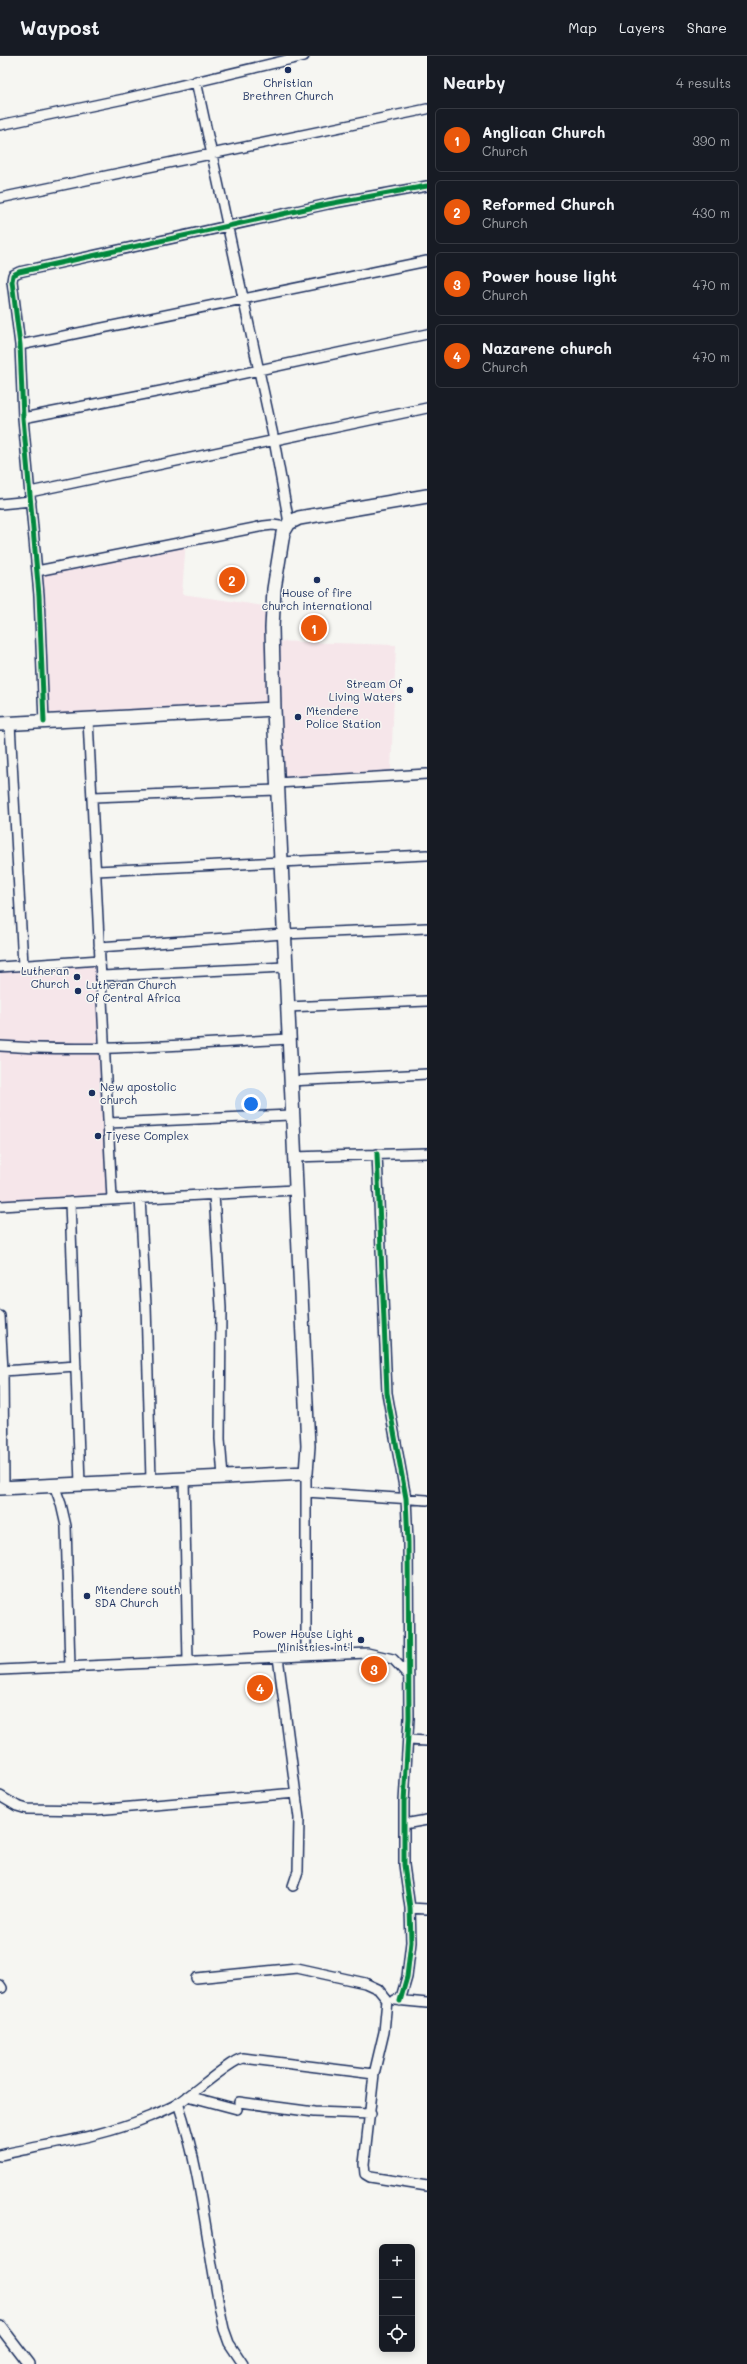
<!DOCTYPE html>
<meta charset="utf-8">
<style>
body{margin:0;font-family:Mali,sans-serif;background:#20242c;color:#f1f3f6}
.controls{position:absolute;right:12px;bottom:12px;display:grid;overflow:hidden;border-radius:6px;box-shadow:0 2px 10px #0003}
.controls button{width:36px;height:36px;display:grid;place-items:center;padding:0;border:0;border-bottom:1px solid #363941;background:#171b24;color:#f1f3f6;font:20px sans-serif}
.you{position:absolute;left:251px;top:1048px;width:14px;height:14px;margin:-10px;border:3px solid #fff;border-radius:50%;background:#1a73e8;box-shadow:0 0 0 6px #1a73e833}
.badge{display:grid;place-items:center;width:26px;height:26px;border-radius:50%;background:#ea580c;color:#fff;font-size:13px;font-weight:700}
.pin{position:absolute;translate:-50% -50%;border:2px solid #fff;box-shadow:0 1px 4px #0006}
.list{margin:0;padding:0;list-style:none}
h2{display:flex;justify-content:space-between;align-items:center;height:52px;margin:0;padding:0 16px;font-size:17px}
h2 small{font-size:13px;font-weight:400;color:#9ea1a6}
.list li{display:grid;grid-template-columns:26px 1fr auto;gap:12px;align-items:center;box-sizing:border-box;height:64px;margin:0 8px 8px;padding:0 8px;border:1px solid #363941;border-radius:6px}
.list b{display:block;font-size:15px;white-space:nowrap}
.list p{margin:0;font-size:13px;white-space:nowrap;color:#9ea1a6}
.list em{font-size:13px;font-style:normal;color:#9ea1a6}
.icon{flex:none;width:22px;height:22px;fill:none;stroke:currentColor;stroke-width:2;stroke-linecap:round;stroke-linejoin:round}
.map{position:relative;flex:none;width:427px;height:2308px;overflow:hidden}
header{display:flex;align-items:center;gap:24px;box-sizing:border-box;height:56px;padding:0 20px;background:#171b24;border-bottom:1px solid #363941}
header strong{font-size:19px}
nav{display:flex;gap:22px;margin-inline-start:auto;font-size:14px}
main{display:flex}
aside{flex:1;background:#171b24}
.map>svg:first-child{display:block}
</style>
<header>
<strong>Waypost</strong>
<nav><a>Map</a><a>Layers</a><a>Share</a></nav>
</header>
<main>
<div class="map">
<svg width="427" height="2308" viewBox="0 0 427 2308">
<rect width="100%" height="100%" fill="#f6f6f2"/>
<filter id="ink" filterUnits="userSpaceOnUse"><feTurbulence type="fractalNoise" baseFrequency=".025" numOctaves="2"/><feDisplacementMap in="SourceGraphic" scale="8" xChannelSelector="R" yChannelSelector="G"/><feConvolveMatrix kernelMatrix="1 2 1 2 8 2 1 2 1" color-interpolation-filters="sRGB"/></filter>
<g filter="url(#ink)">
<path fill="#f6e6ea" d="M186 484 182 538 271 551V585L396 589 391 715 275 722 272 653 42 663 38 513Z
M97 901 108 1142 0 1144V908Z"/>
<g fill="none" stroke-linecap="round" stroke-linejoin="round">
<defs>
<path id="minor" d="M196 25 274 384 289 467
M0 69 124 43 304 0
M0 142 427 53
M20 289 427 205
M23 362 161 335 427 278
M30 436 427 352
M0 448 31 445
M37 515 264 470 273 469 286 471
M88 664 112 1143
M44 666 39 539 23 362 20 289 12 225 13 219 19 216 328 148 427 130
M10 668 23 909
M277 727 427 718
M93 741 277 734
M96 815 427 799
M99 891 283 878 427 872
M0 911 100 904
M102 920 285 911
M287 951 427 945
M0 990C96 997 192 988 288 983
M290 1025 427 1018
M109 1067 291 1059
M377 1098 387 1337 406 1442 408 1486 409 1662 404 1746V1809L410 1852 411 1886 407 1921 400 1945
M293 1101 427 1097
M214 1138 221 1252 220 1383 223 1421
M140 1142 146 1249 151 1424
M70 1146 80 1428
M0 1150 294 1134
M0 1260 3 1315 4 1432
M3 1315 76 1310
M184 1423 188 1605
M54 1429 61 1448 66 1470 70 1611
M306 1436 427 1444
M306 1600V1417
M278 1601 299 1762 298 1815 293 1830
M0 1614 367 1597 393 1603 409 1620
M409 1684 427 1685
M0 1740 17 1750 27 1753 95 1754 296 1737
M404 1768 427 1764
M410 1852 427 1853
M196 1922 297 1912 365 1927 378 1933 387 1944 384 1976 374 2018 364 2108 365 2118 370 2121 427 2130
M0 1929 2 1932
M395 1944 427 1947
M188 2040 237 2053
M239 2046 314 2056 371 2058
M178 2047C203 2120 207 2198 224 2273L229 2287 243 2308
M0 2099C47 2088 102 2081 146 2062 156 2058 169 2053 179 2047 194 2037 231 2004 243 2002L374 2018"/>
<path id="tertiary" d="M0 2270 29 2308"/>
<path id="secondary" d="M0 668 274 653
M0 1432 306 1417 308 1390 274 653 272 572 274 533 283 477 289 467 299 462 427 440"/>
</defs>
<use href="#minor" stroke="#1b2f5e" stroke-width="12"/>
<use href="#tertiary" stroke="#1b2f5e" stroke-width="14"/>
<use href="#secondary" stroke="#1b2f5e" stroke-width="16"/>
<use href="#minor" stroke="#f6f6f2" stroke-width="9"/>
<use href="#tertiary" stroke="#f6f6f2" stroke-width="11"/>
<use href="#secondary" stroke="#f6f6f2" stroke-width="13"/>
<defs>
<path id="cycleway" d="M44 666 39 539 23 362 20 289 12 225 13 219 19 216 328 148 427 130
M377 1098 387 1337 406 1442 408 1486 409 1662 404 1746V1809L410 1852 411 1886 407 1921 400 1945"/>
</defs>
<use href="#cycleway" stroke="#f6f6f2" stroke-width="8"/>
<use href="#cycleway" stroke="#00873e" stroke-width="5"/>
</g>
</g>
<g fill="#1b2f5e" stroke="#f6f6f2" stroke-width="1.5">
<circle cx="288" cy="14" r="4"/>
<circle cx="317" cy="524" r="4"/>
<circle cx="410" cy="634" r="4"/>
<circle cx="298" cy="661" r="4"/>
<circle cx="77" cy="921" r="4"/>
<circle cx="78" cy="935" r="4"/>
<circle cx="92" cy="1037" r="4"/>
<circle cx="98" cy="1080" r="4"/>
<circle cx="87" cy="1540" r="4"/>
<circle cx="361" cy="1584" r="4"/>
</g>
<g text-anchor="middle" stroke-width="3" stroke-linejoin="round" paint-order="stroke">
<g font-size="11" fill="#1b2f5e" stroke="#f6f6f2" text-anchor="start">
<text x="288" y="31" text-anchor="middle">Christian<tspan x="288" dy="13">Brethren Church</tspan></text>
<text x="317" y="541" text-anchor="middle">House of fire<tspan x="317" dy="13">church international</tspan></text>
<text x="402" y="632" text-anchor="end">Stream Of<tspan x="402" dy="13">Living Waters</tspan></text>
<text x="306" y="659">Mtendere<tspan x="306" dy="13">Police Station</tspan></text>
<text x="69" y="919" text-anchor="end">Lutheran<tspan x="69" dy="13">Church</tspan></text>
<text x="86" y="933">Lutheran Church<tspan x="86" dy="13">Of Central Africa</tspan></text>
<text x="100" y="1035">New apostolic<tspan x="100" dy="13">church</tspan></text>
<text x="106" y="1084">Tiyese Complex</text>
<text x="95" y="1538">Mtendere south<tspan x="95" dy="13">SDA Church</tspan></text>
<text x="353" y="1582" text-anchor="end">Power House Light<tspan x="353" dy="13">Ministries int'l</tspan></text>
</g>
</g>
</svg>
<div class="controls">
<button>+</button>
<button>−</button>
<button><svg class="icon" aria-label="locate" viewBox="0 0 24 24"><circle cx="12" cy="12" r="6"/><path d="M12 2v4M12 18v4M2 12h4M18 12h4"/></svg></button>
</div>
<div class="you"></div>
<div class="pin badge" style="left:314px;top:572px">1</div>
<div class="pin badge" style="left:232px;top:524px">2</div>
<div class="pin badge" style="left:374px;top:1613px">3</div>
<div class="pin badge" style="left:260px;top:1632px">4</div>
</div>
<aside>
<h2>Nearby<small>4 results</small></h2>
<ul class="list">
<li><span class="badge">1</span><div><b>Anglican Church</b><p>Church</p></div><em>390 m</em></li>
<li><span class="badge">2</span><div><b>Reformed Church</b><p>Church</p></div><em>430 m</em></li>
<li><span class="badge">3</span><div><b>Power house light</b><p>Church</p></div><em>470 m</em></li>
<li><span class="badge">4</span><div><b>Nazarene church</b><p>Church</p></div><em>470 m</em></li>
</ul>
</aside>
</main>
